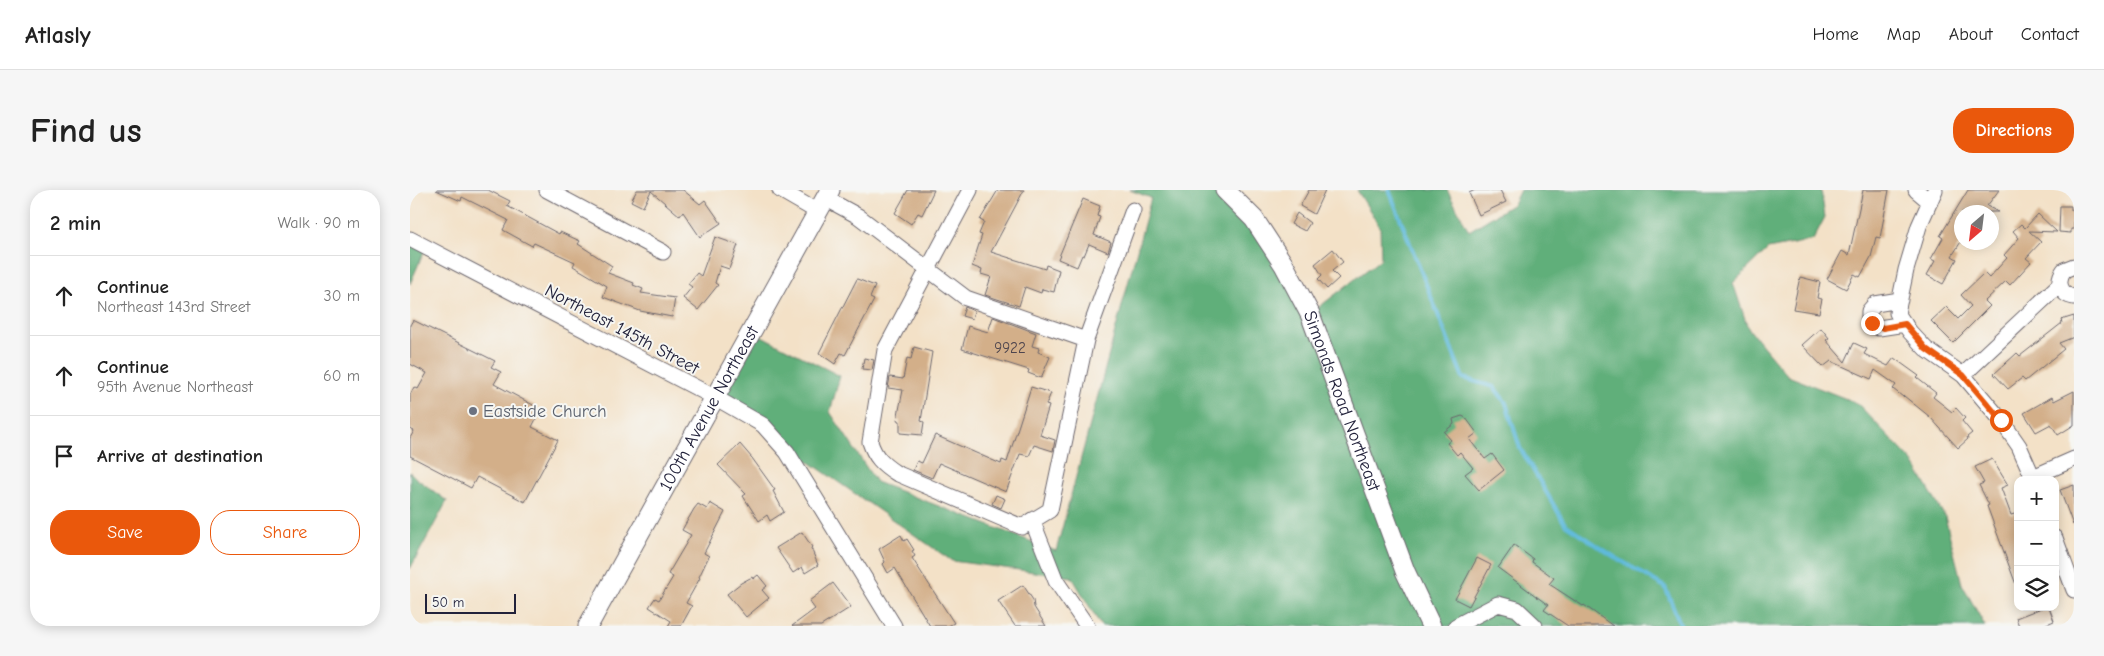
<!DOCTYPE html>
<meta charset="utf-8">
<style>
body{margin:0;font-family:"Comic Neue",sans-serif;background:#f6f6f6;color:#222}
.controls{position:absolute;right:15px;bottom:15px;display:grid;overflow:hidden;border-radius:10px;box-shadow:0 2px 12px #0003}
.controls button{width:45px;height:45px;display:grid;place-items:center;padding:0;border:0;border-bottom:1px solid #e0e0e0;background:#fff;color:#222;font:25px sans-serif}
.compass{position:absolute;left:1544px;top:15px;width:45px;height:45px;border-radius:50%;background:#fff;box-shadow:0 2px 12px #0003;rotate:208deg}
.scale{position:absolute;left:15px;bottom:12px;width:91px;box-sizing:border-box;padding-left:5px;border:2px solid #22223b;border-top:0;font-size:14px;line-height:18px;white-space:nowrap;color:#22223b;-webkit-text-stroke:4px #f6f6f2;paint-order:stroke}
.stop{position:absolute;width:15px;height:15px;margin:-11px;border:4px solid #ea580c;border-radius:50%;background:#fff}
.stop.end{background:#ea580c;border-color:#fff;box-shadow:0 1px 5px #0008}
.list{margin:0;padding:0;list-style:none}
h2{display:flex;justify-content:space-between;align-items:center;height:65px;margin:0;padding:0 20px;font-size:21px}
h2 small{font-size:16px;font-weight:400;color:#767676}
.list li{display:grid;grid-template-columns:32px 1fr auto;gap:15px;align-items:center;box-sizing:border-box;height:80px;padding:0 20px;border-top:1px solid #e0e0e0}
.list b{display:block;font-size:19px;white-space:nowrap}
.list p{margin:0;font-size:16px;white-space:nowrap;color:#767676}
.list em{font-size:16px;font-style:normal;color:#767676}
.actions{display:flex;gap:10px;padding:15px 20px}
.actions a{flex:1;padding:11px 0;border:1px solid #ea580c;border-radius:20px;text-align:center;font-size:18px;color:#ea580c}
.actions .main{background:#ea580c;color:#fff}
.icon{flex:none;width:28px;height:28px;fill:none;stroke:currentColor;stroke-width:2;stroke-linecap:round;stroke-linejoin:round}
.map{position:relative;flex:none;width:1664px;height:436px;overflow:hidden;border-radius:20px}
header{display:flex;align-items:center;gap:30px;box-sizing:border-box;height:70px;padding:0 25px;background:#fff;border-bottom:1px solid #e0e0e0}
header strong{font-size:24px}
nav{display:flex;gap:28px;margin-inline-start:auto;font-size:18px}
.intro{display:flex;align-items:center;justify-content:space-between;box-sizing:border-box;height:120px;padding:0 30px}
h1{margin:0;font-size:35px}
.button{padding:12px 22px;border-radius:20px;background:#ea580c;color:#fff;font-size:18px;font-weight:700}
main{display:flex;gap:30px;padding:0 30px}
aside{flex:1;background:#fff;border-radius:20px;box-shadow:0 2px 12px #0003}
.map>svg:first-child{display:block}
</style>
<header>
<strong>Atlasly</strong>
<nav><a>Home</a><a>Map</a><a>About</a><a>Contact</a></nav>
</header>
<div class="intro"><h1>Find us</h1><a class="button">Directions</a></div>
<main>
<aside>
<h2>2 min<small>Walk · 90 m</small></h2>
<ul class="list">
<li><svg class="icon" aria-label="ahead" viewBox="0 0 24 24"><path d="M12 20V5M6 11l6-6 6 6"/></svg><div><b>Continue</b><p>Northeast 143rd Street</p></div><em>30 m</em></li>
<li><svg class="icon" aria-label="ahead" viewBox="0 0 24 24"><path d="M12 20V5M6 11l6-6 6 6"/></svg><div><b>Continue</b><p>95th Avenue Northeast</p></div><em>60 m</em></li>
<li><svg class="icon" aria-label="arrive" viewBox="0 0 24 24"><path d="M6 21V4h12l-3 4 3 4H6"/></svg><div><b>Arrive at destination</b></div></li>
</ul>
<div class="actions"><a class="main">Save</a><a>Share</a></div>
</aside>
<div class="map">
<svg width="1664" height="436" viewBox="0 0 1664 436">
<rect width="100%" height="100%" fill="#f6f6f2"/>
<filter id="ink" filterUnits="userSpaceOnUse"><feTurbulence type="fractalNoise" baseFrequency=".02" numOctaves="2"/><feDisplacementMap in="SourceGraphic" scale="10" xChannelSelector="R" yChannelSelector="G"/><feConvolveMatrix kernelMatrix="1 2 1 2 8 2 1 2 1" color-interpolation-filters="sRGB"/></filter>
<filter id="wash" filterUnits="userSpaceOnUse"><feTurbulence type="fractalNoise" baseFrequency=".0096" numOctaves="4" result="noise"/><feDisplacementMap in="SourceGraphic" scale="20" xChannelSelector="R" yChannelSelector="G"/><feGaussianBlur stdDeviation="1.12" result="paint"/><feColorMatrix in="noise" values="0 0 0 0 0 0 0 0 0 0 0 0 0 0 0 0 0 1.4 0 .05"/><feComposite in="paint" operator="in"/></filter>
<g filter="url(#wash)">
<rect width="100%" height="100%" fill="#f3e1c7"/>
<path fill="#60af7a" stroke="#41685a" d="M720 0H815L900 124 971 69 970 37 947 0H1037L1059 41 1103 14 1110 0H1411L1415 27 1403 50 1358 59 1323 93 1338 138 1378 186 1447 213 1503 272 1535 327 1552 394 1575 436H691L662 387 542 371 307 208 342 141 430 186 420 222 466 292 646 361 741 8Z
M0 49 16 57 0 94Z
M0 282 7 289 37 311 0 379Z"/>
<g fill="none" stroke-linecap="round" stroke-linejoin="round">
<path stroke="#5fbadc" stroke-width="4" d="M979 0 1053 188 1084 197 1096 213 1110 258 1155 334 1203 366 1255 397 1271 436"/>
</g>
<g id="blocks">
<path fill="#d3af89" d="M26 0H78L100 11 97 16 149 44 150 42 170 51 168 54 202 76 198 83 224 93 223 95 233 99 231 103 265 108 262 127 230 121 193 107 197 96 163 76 165 72 124 53 122 56 93 40 98 30 52 7 51 11Z
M227 0H273L290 14 295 10 311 33 290 47 273 22 270 26 241 1 233 17 221 11Z
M498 0H524L512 25 508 23 501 34 485 23Z
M588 0H614L581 62 635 79 636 75 649 80 644 102 632 99 631 103 615 97 609 116 575 105 581 87 571 84 572 80 562 76 572 45 569 44 574 32 570 30Z
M899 0H915L904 24 890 16Z
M1065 0H1090L1096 12 1069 25 1059 3Z
M1453 0H1479L1470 48 1466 47 1461 67 1450 87 1444 84 1436 99 1417 89 1432 61 1439 65Z
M1558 0H1589L1577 16 1588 22H1552V50L1542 66 1547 69 1533 94 1517 85 1525 71 1521 69 1533 48 1530 46Z
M673 9 690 16 687 26 690 27 684 45 701 52 698 62 679 54 674 66 672 65 667 77 648 69Z
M1650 16H1661V20H1664V39H1661V43L1649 42Z
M887 23 900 33 895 41 881 34Z
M1628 24 1647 42 1619 41 1631 52 1616 68 1621 72 1600 95 1596 91 1575 111 1580 116 1543 153 1521 131 1536 117 1548 129 1561 116 1551 105 1574 83 1579 88 1597 68 1594 65 1609 48 1603 41 1611 34 1615 38Z
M305 47 328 55 319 79 310 76 305 93 308 95 288 120 273 108 282 97 278 94 287 83 291 86Z
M923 59 933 72 922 81 929 88 917 99 908 89 912 85 905 74Z
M1390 87 1410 92 1407 108 1412 109 1409 123 1383 119Z
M447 89 465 96 460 108 464 110 435 165 431 163 425 174 409 163Z
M555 117 564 121 562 129 552 126Z
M1664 126V147L1649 153 1654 159 1615 191 1612 188 1598 199 1584 184 1607 163 1610 166 1652 133 1651 130Z
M583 127 626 143 622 156 629 158 628 162 640 167 631 188 618 183 619 180 552 159 558 136 578 142Z
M3 130 85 171 81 177 91 182 84 194 125 216 128 225 122 237 148 250 115 312 67 287 61 298 0 266V248L4 241 0 239V205L4 197 8 199 17 183 0 174V135Z
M1411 138 1419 148 1416 150 1435 172 1444 153 1457 159 1454 164 1478 176 1484 168 1509 186 1507 188 1526 203 1523 207 1542 222 1546 218 1555 228 1552 231 1562 243 1557 247 1558 249 1548 258 1520 227 1494 206 1493 207 1483 199 1486 195 1465 180 1461 189 1421 171 1413 177 1392 155Z
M504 157 522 162 511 231 514 232 512 245 490 243V231L487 230 493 200 478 198 480 187 493 189 497 168 501 169Z
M454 168 464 170 462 180 452 179Z
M621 197 641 203 636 215 639 216 630 245 645 250 643 261 624 255 619 266 610 264 596 302 529 273 522 288 503 280 507 271 512 273 525 245 591 274 592 270 597 272Z
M1664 201V235L1648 245 1641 234 1626 242 1614 223 1642 207 1644 211Z
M1052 226 1056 228 1067 243 1059 249 1075 269 1082 264 1094 280 1069 300 1055 284 1063 278 1050 262 1047 265 1037 253 1041 250 1034 242 1044 234 1043 229Z
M330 254 342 268 365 300 363 301 374 322 360 331 357 325 349 331 333 306 336 304 308 275Z
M1582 269 1598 295 1591 298 1601 325 1608 323V400L1577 316 1579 315 1569 295 1574 293 1565 277Z
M1664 295V334L1663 335 1650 300Z
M586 305 595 309 591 318 582 314Z
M300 313 315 322 294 363 299 366 289 387 290 388 276 413 282 416 271 436H258L261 431 239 417 245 408 249 410 263 387 258 384 281 345 272 340 284 319 288 314 297 319Z
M392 342 402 357 401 358 408 375 395 383 392 377 383 383 366 358Z
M491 345 494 351 497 349 504 360 502 361 505 366 502 368 544 433 538 436H520L485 378 478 383 473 374 475 372 469 359Z
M1104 355 1123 369 1122 372 1144 388 1139 394 1173 416 1174 415 1203 436H1158L1134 420 1138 415 1088 378Z
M1067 368 1081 375 1059 416 1045 409Z
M348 385 357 396 352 400 359 408 336 427 317 404 331 393 342 387 343 389Z
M423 393 441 417 411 436H382L405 419 399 411Z
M613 395 623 410 624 417 636 436H605L588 411Z
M1634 417H1639L1644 431 1632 436H1609L1606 428Z"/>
</g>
</g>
<g filter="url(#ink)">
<use href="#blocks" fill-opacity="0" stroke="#6b656c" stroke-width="1"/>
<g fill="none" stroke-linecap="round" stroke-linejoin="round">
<defs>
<path id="minor" d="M137 0 253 62
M370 0 408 22
M560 0 475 160 460 252C465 267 472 274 486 283L612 337 640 320 676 150 723 20
M1506 0 1520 12
M1525 0 1509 36 1496 80 1487 123 1500 142 1516 159 1553 185 1591 230 1609 256 1624 290
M415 8 448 26 556 108 676 150
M0 49 306 208 353 235 377 262 484 436
M1664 76 1654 80C1646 91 1650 105 1664 107
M1490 110 1465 114 1459 121V130L1469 138 1495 134
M1553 185 1649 95
M1623 287 1664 269
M622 330 646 391 677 436
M1645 348 1664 400
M1046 436 1088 414 1107 419 1125 436"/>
<g id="major">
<path id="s1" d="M815 0 844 29 874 75 900 124 995 381 1021 436"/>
<path id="s2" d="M178 436 420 0"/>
</g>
</defs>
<use href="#minor" stroke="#6b656c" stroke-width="17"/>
<use href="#major" stroke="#6b656c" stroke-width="21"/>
<use href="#minor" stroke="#fff" stroke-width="15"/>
<use href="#major" stroke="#fff" stroke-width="19"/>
</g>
</g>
<g fill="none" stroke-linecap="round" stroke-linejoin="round" filter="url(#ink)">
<path stroke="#ea580c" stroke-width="6" d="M1462 133 1473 138 1495 134 1516 159 1553 185 1591 230"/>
</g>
<circle fill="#6b7280" stroke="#f6f6f2" stroke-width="2" cx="63" cy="221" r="5"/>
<g text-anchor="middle" stroke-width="4" stroke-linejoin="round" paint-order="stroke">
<g font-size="15" fill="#4e454e">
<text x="600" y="163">9922</text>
</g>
<g font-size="18" fill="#22223b" stroke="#f6f6f2">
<text transform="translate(212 139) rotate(28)" y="6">Northeast 145th Street</text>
<text dy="6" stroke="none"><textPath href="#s1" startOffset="244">Simonds Road Northeast</textPath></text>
<text dy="6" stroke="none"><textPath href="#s2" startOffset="249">100th Avenue Northeast</textPath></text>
</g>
<g font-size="18" fill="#5b616d" stroke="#f6f6f2" text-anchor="start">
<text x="73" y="227">Eastside Church</text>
</g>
</g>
</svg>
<div class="controls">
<button>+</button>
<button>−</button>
<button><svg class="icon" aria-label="layers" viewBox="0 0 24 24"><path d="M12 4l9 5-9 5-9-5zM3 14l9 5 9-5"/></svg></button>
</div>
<svg class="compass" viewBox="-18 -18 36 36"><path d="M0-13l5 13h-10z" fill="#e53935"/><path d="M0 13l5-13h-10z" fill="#767676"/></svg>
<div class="scale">50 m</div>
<div class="stop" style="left:1591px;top:230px"></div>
<div class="stop end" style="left:1462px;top:133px"></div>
</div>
</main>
